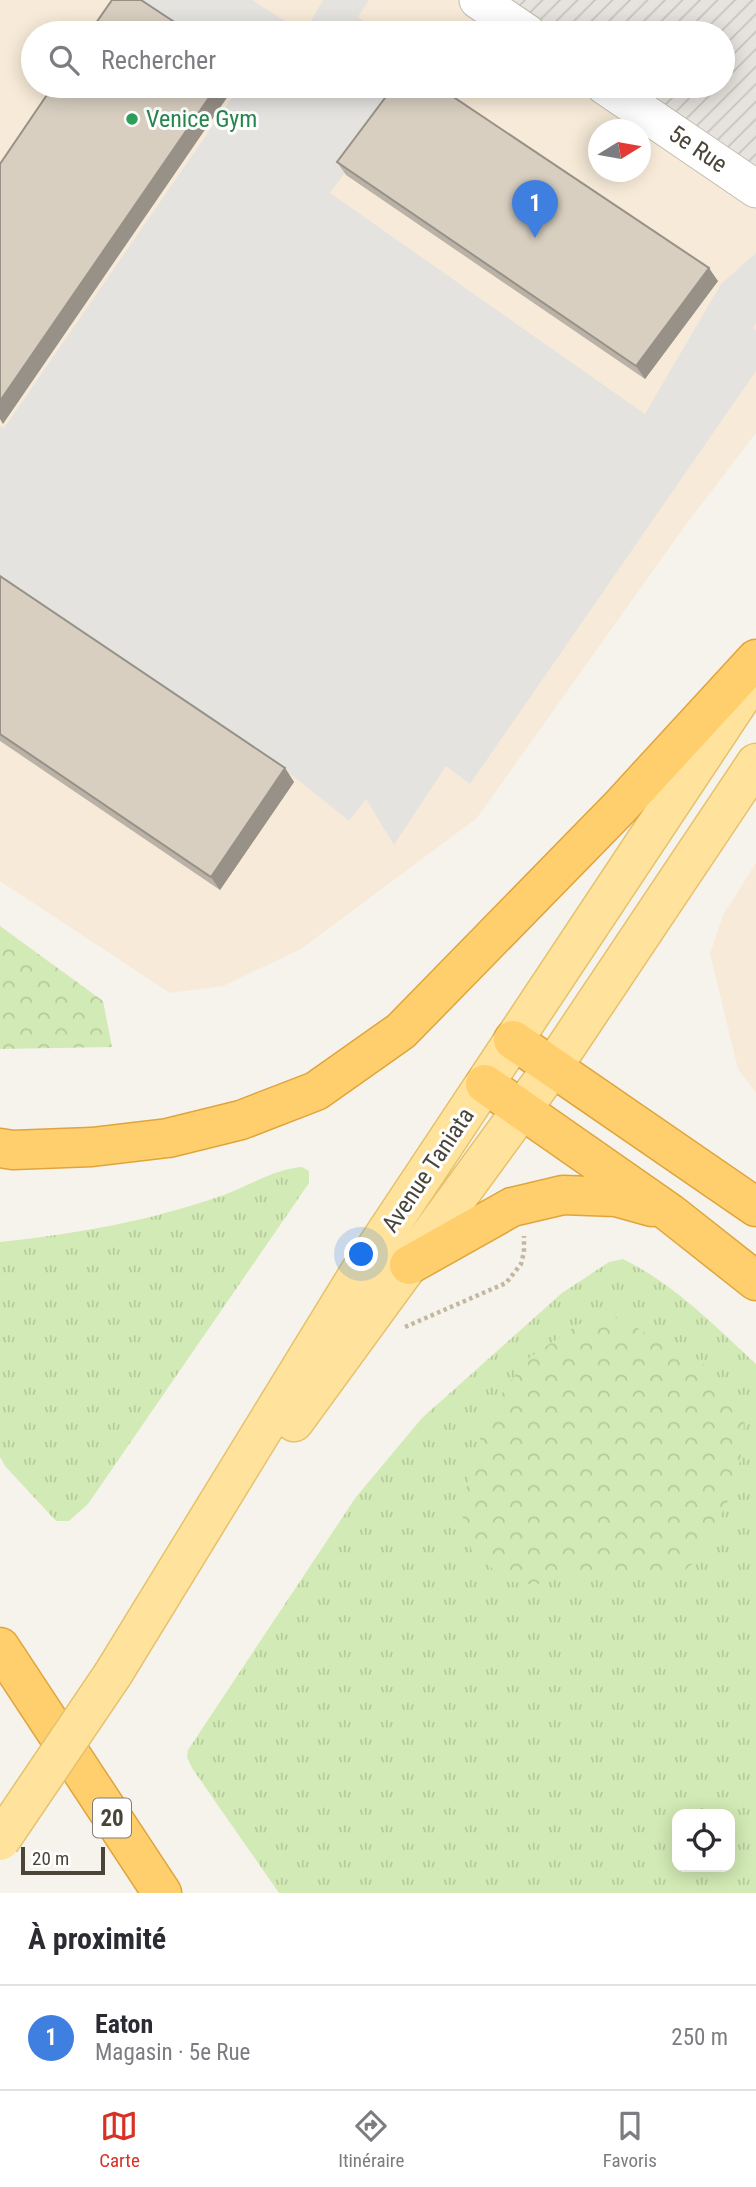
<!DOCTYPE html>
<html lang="fr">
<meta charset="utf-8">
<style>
body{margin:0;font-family:"Roboto Condensed",sans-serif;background:#f2f2f3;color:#2b2b33}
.controls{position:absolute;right:21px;bottom:21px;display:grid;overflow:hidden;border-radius:14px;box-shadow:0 4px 18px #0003}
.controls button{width:63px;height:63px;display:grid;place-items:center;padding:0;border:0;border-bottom:2px solid #e1e1e2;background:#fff;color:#2b2b33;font:35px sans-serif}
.compass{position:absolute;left:588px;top:119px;width:63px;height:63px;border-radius:50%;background:#fff;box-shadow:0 4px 18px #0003;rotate:79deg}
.scale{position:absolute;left:21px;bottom:18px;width:84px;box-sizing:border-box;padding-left:7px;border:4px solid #4b4439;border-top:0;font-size:19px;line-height:24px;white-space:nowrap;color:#4b4439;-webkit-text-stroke:5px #fff;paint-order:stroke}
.you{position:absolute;left:362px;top:1255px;width:24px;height:24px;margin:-18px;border:5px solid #fff;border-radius:50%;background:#1a73e8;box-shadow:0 0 0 10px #1a73e833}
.badge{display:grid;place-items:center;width:46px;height:46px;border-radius:50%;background:#d93025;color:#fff;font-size:23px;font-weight:700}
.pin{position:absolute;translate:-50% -58px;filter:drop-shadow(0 2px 4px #0008)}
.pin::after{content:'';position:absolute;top:37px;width:24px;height:21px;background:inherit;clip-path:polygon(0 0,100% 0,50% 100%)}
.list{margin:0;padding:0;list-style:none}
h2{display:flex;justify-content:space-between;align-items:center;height:91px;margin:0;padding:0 28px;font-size:30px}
h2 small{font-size:23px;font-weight:400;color:#7c7c81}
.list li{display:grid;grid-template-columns:46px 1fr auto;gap:21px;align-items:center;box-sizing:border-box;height:105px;padding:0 28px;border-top:2px solid #e1e1e2}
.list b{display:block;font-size:26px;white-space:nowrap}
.list p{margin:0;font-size:23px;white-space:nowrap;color:#7c7c81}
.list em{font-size:23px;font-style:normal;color:#7c7c81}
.icon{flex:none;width:38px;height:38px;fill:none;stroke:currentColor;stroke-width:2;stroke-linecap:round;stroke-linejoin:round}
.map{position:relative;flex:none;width:756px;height:1893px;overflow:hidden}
.search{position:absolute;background:#fff;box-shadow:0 4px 18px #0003;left:21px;right:21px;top:21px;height:77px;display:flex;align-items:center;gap:18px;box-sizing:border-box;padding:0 24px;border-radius:38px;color:#7c7c81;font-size:26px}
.sheet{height:196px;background:#fff}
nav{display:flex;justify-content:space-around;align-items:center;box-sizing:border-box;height:98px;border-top:2px solid #e1e1e2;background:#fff;font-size:19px;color:#7c7c81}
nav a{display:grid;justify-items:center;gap:4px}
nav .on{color:#d93025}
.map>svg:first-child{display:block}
</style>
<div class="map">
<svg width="756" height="1893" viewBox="0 0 756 1893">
<defs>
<pattern id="industrial-furrows" width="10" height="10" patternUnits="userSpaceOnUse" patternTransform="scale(1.75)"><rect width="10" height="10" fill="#e6e2dd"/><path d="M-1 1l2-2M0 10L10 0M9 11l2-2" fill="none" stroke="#c7c3be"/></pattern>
<pattern id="grass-tufts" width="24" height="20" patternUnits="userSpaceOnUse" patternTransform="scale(1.75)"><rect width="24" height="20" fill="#d2eab5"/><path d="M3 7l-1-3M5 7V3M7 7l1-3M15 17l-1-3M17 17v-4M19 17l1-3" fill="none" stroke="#b6ca9c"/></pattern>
<pattern id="forest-crowns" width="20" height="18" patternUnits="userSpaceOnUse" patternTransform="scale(1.75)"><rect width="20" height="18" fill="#d2eab5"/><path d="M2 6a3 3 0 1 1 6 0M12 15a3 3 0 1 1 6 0" fill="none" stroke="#b6ca9c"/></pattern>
</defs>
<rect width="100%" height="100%" fill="#f6f3ec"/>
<path fill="#f7ead8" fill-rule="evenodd" d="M0 0H478L527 33H33V86H605L756 189V433L684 527 477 818 301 949 223 986 170 993 0 881ZM598 130H640V172H598Z
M756 863V1093L738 1069 710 954 723 915Z"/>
<path fill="url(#industrial-furrows)" d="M478 0H756V189L604 86H723V33H527Z"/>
<path fill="url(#grass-tufts)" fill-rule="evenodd" d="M302 1167 309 1171V1183L88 1504 69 1521H56L5 1466 0 1457V1242C75 1234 150 1221 221 1196 247 1187 274 1169 302 1167Z
M623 1259C674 1284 715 1326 756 1364V1893H279L192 1768 187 1757 188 1750 356 1497 422 1418 562 1293 609 1262ZM677 1814H730V1867H677Z"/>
<path fill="url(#forest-crowns)" d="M0 926 103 1001 112 1047 0 1049Z
M622 1316 643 1332 692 1355 711 1370 736 1404 744 1421 743 1444 735 1487 715 1527 693 1563 682 1573 659 1575 603 1571 564 1576 535 1585 506 1581 471 1549 462 1515 471 1461 493 1406 526 1360 579 1324Z"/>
<path fill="#e5e3e0" d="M131 0H252L304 33H181Z
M323 0H369L358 17 380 33H304Z
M240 86H409L330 193 645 414 721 284 756 253V323L753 328 756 330V371L470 784 446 766 394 845 366 799 349 821 297 779 0 577V426L4 428Z"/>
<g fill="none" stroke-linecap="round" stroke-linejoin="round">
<defs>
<path id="minor" d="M478 0 527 33
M605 86 756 189"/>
<path id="major" d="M294 1422 552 1068 756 763
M113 1674 359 1273 754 678"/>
<path id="highway" d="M513 1040 756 1207
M485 1084 670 1213 756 1281
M0 1148 13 1150 92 1147 168 1138 241 1120 316 1091 401 1031 620 807 756 659
M409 1265 512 1207 563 1195 616 1197 652 1207
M0 1647 162 1893"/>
</defs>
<use href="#minor" stroke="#c2bbae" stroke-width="39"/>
<use href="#major" stroke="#e6c16a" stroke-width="41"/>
<use href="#highway" stroke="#e0a43c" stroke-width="41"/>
<path stroke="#c4b79f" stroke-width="4.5" stroke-dasharray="3.5 3.5" stroke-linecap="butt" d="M405 1327 506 1283 521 1264 524 1252V1236"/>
<use href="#minor" stroke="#fff" stroke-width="37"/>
<use href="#major" stroke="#ffe39c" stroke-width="38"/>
<use href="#highway" stroke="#ffcf6e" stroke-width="38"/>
<defs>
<path id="major-bridge" d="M0 1841 113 1674"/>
</defs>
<use href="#major-bridge" stroke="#e6c16a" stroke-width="41" stroke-linecap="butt"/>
<use href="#major-bridge" stroke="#ffe39c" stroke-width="38"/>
</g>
<path fill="#bab2a6" d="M337 162 718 281 645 379 346 175Z
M0 576 285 768 294 782 220 890 0 741Z"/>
<path fill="#979187" d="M217 86H235L3 424 0 419V401Z
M709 268 718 281 645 379 636 366Z
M285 768 294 782 220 890 211 877Z"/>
<path fill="#d8cfc1" stroke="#979187" stroke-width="2" d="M112 0H141L191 33H89Z
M53 86H217L0 401V164Z
M394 86H437L709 268 636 366 337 162Z
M0 576 285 768 211 877 0 734Z"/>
<circle fill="#2e9e5b" stroke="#fff" stroke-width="2.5" cx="132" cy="119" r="7"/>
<g text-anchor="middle" stroke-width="6" stroke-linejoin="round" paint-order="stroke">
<rect fill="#fff" stroke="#817c74" stroke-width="2" x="93" y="1798.5" width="38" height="39" rx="5"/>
<g font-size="23" font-weight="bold" fill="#4b4439">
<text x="112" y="1826">20</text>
</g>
<g font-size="24" fill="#27864d" stroke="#fff" text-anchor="start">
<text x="146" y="127">Venice Gym</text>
</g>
<g font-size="24" fill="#4b4439" stroke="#fff">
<text transform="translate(698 149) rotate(34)" y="8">5e Rue</text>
<text transform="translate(428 1170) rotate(-56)" y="8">Avenue Taniata</text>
</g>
</g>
</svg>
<div class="controls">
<button><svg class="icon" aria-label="locate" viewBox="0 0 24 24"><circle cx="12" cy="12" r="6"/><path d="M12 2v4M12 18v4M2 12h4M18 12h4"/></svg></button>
</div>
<svg class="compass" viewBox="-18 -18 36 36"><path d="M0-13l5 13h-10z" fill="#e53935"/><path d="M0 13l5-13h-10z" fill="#7c7c81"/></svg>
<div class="scale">20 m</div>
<div class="you"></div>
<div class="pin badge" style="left:535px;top:238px;background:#3f7fe0">1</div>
<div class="search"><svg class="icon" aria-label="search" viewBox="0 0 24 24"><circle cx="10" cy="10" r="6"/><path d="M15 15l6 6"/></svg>Rechercher</div>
</div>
<section class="sheet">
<h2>À proximité<small></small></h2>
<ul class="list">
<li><span class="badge" style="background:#3f7fe0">1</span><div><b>Eaton</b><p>Magasin · 5e Rue</p></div><em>250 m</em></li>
</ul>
</section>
<nav>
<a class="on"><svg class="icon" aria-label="map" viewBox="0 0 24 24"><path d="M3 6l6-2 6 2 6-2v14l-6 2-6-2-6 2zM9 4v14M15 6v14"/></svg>Carte</a>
<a><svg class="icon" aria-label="directions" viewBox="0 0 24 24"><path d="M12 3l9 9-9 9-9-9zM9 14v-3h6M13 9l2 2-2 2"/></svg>Itinéraire</a>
<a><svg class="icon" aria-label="saved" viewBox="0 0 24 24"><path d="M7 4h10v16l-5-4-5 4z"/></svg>Favoris</a>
</nav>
